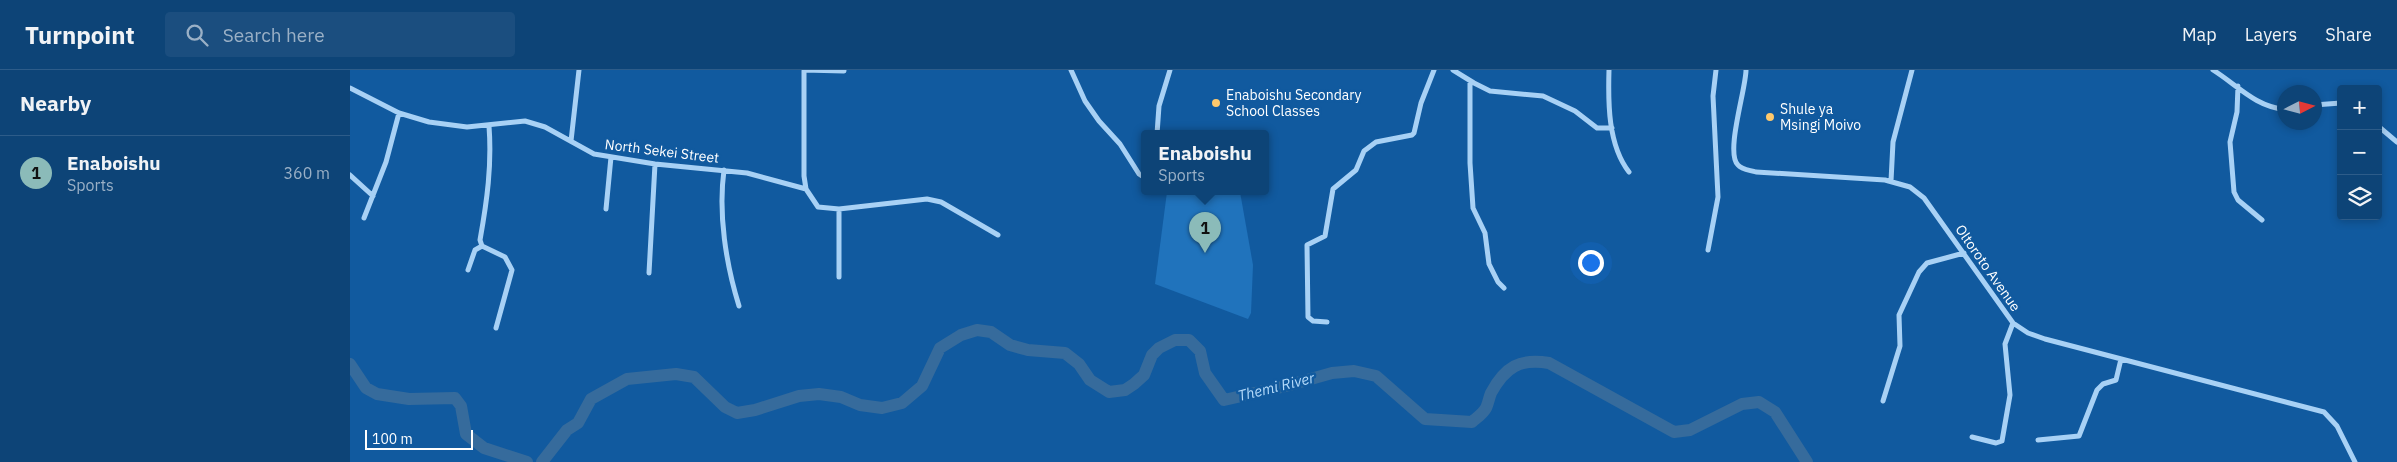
<!DOCTYPE html>
<meta charset="utf-8">
<style>
body{margin:0;font-family:"IBM Plex Sans",sans-serif;background:#1b4e7f;color:#f1f3f6}
.controls{position:absolute;right:15px;top:15px;display:grid;overflow:hidden;border-radius:5px;box-shadow:0 2px 8px #0003}
.controls button{width:45px;height:45px;display:grid;place-items:center;padding:0;border:0;border-bottom:1px solid #2d5c89;background:#0d4477;color:#f1f3f6;font:25px sans-serif}
.compass{position:absolute;left:1927px;top:15px;width:45px;height:45px;border-radius:50%;background:#0d4477;box-shadow:0 2px 8px #0003;rotate:84deg}
.scale{position:absolute;left:15px;bottom:12px;width:108px;box-sizing:border-box;padding-left:5px;border:2px solid #fff;border-top:0;font-size:14px;line-height:18px;white-space:nowrap;color:#fff;-webkit-text-stroke:4px #115a9f;paint-order:stroke}
.you{position:absolute;left:1240px;top:192px;width:18px;height:18px;margin:-12px;border:4px solid #fff;border-radius:50%;background:#1a73e8;box-shadow:0 0 0 8px #1a73e833}
.badge{display:grid;place-items:center;width:32px;height:32px;border-radius:50%;background:#8bbbb9;color:#111;font-size:16px;font-weight:700}
.pin{position:absolute;translate:-50% -41px;filter:drop-shadow(0 1px 2px #0008)}
.pin::after{content:'';position:absolute;top:26px;width:18px;height:15px;background:inherit;clip-path:polygon(0 0,100% 0,50% 100%)}
.popup{position:absolute;left:791px;top:60px;width:128px;height:65px;box-sizing:border-box;display:grid;place-content:center;border-radius:5px;background:#0d4477;filter:drop-shadow(0 1px 4px #0005);font-size:16px;white-space:nowrap;color:#9ab0c6}
.popup b{font-size:19px;color:#f1f3f6}
.popup::after{content:'';position:absolute;left:50%;top:100%;margin-left:-10px;border:10px solid transparent;border-top-color:#0d4477}
.list{margin:0;padding:0;list-style:none}
h2{display:flex;justify-content:space-between;align-items:center;height:65px;margin:0;padding:0 20px;font-size:21px}
h2 small{font-size:16px;font-weight:400;color:#9ab0c6}
.list li{display:grid;grid-template-columns:32px 1fr auto;gap:15px;align-items:center;box-sizing:border-box;height:75px;padding:0 20px;border-top:1px solid #2d5c89}
.list b{display:block;font-size:19px;white-space:nowrap}
.list p{margin:0;font-size:16px;white-space:nowrap;color:#9ab0c6}
.list em{font-size:16px;font-style:normal;color:#9ab0c6}
.icon{flex:none;width:28px;height:28px;fill:none;stroke:currentColor;stroke-width:2;stroke-linecap:round;stroke-linejoin:round}
.map{position:relative;flex:none;width:2047px;height:392px;overflow:hidden}
header{display:flex;align-items:center;gap:30px;box-sizing:border-box;height:70px;padding:0 25px;background:#0d4477;border-bottom:1px solid #2d5c89}
header strong{font-size:24px}
nav{display:flex;gap:28px;margin-inline-start:auto;font-size:18px}
.search{width:350px;height:45px;background:#1b4e7f;display:flex;align-items:center;gap:12px;box-sizing:border-box;padding:0 18px;border-radius:5px;color:#9ab0c6;font-size:19px}
main{display:flex}
aside{flex:1;background:#0d4477}
.map>svg:first-child{display:block}
</style>
<header>
<strong>Turnpoint</strong>
<div class="search"><svg class="icon" aria-label="search" viewBox="0 0 24 24"><circle cx="10" cy="10" r="6"/><path d="M15 15l6 6"/></svg>Search here</div>
<nav><a>Map</a><a>Layers</a><a>Share</a></nav>
</header>
<main>
<aside>
<h2>Nearby<small></small></h2>
<ul class="list">
<li><span class="badge">1</span><div><b>Enaboishu</b><p>Sports</p></div><em>360 m</em></li>
</ul>
</aside>
<div class="map">
<svg width="2047" height="392" viewBox="0 0 2047 392">
<rect width="100%" height="100%" fill="#115a9f"/>
<path fill="#2073bc" d="M817 122H890L903 195 901 243 898 249 805 214Z"/>
<g fill="none" stroke-linecap="round" stroke-linejoin="round">
<path stroke="#366b9c" stroke-width="12" d="M0 294 16 318 27 324 59 329 105 328 111 336 116 364 134 378 177 392
M192 392 217 360 228 353 241 329 277 309 326 304 344 307 375 337 387 343 405 340 449 326 469 324 491 327 510 335 532 338 552 333 572 316 590 278 611 265 627 260 641 262 660 275 678 280 715 283 729 294 740 310 759 322 775 320 784 314 794 305 802 285 809 278 825 270H839L850 281 855 303 874 330 936 316 982 303 1004 301 1026 306 1075 349 1122 352C1126 348 1133 344 1136 338 1138 334 1139 328 1141 323 1155 297 1170 288 1199 293L1324 362 1340 360 1392 334 1409 332 1425 342 1457 392"/>
<path stroke="#a8d1f5" stroke-width="5" d="M454 0V106L456 119 468 137 489 139 577 129 591 132 648 165
M454 0 494 1
M721 0 735 31 749 51 770 74 789 104 795 108
M1103 0 1124 13 1140 21 1193 26 1225 41 1247 58H1262
M1259 0C1258 33 1258 75 1279 102
M1396 0C1396 19 1375 83 1388 95 1392 100 1400 100 1406 102L1535 110 1560 117 1574 128 1663 253 1678 263 1695 269 1974 342 1987 356 2005 392
M1863 0C1887 15 1906 37 1934 39
M1120 11V93L1123 138 1135 163 1139 194 1148 212 1154 218
M1888 16 1887 42 1880 72 1884 122 1888 130 1912 150
M0 18 49 43 79 52 117 57 175 51 195 57 244 84 305 94 397 103 456 119
M1964 35 1991 33
M139 56C142 95 137 131 130 170L132 176 155 187 162 200 146 258
M2028 56 2047 72
M807 64 809 36 820 0
M221 71 229 0
M374 100C368 144 376 194 389 236
M0 105 23 126
M1541 111 1543 72 1562 0
M256 139 261 87
M14 148 36 92 49 43
M1358 180 1368 127 1363 26 1366 0
M118 200 125 180 132 176
M299 203 305 94
M489 207V139
M977 252 963 251 958 247 957 175 975 166 983 119 1006 100 1014 81 1026 72 1062 65 1064 63 1071 33 1084 0
M1533 331 1550 276 1549 245 1569 202 1577 193 1614 183
M1622 367 1646 373 1652 371 1660 325 1655 274 1663 253
M1688 370 1729 366 1747 320 1753 314 1766 310 1771 289"/>
</g>
<g fill="#ffc96c" stroke="#115a9f" stroke-width="2">
<circle cx="866" cy="33" r="5"/>
<circle cx="1420" cy="47" r="5"/>
</g>
<g text-anchor="middle" stroke-width="5" stroke-linejoin="round" paint-order="stroke">
<g font-size="14" fill="#fff" stroke="#115a9f" text-anchor="start">
<text x="876" y="30">Enaboishu Secondary<tspan x="876" dy="16">School Classes</tspan></text>
<text x="1430" y="44">Shule ya<tspan x="1430" dy="16">Msingi Moivo</tspan></text>
</g>
<g font-size="14" fill="#fff" stroke="#115a9f">
<text transform="translate(312 81) rotate(7)" y="5">North Sekei Street</text>
<text transform="translate(1638 198) rotate(55)" y="5">Oltoroto Avenue</text>
</g>
<g font-size="15" font-style="italic" fill="#b5dbfb" stroke="#115a9f">
<text transform="translate(926 317) rotate(-14)" y="5">Themi River</text>
</g>
</g>
</svg>
<div class="controls">
<button>+</button>
<button>−</button>
<button><svg class="icon" aria-label="layers" viewBox="0 0 24 24"><path d="M12 4l9 5-9 5-9-5zM3 14l9 5 9-5"/></svg></button>
</div>
<svg class="compass" viewBox="-18 -18 36 36"><path d="M0-13l5 13h-10z" fill="#e53935"/><path d="M0 13l5-13h-10z" fill="#9ab0c6"/></svg>
<div class="scale">100 m</div>
<div class="you"></div>
<div class="pin badge" style="left:855px;top:183px">1</div>
<div class="popup"><b>Enaboishu</b>Sports</div>
</div>
</main>
